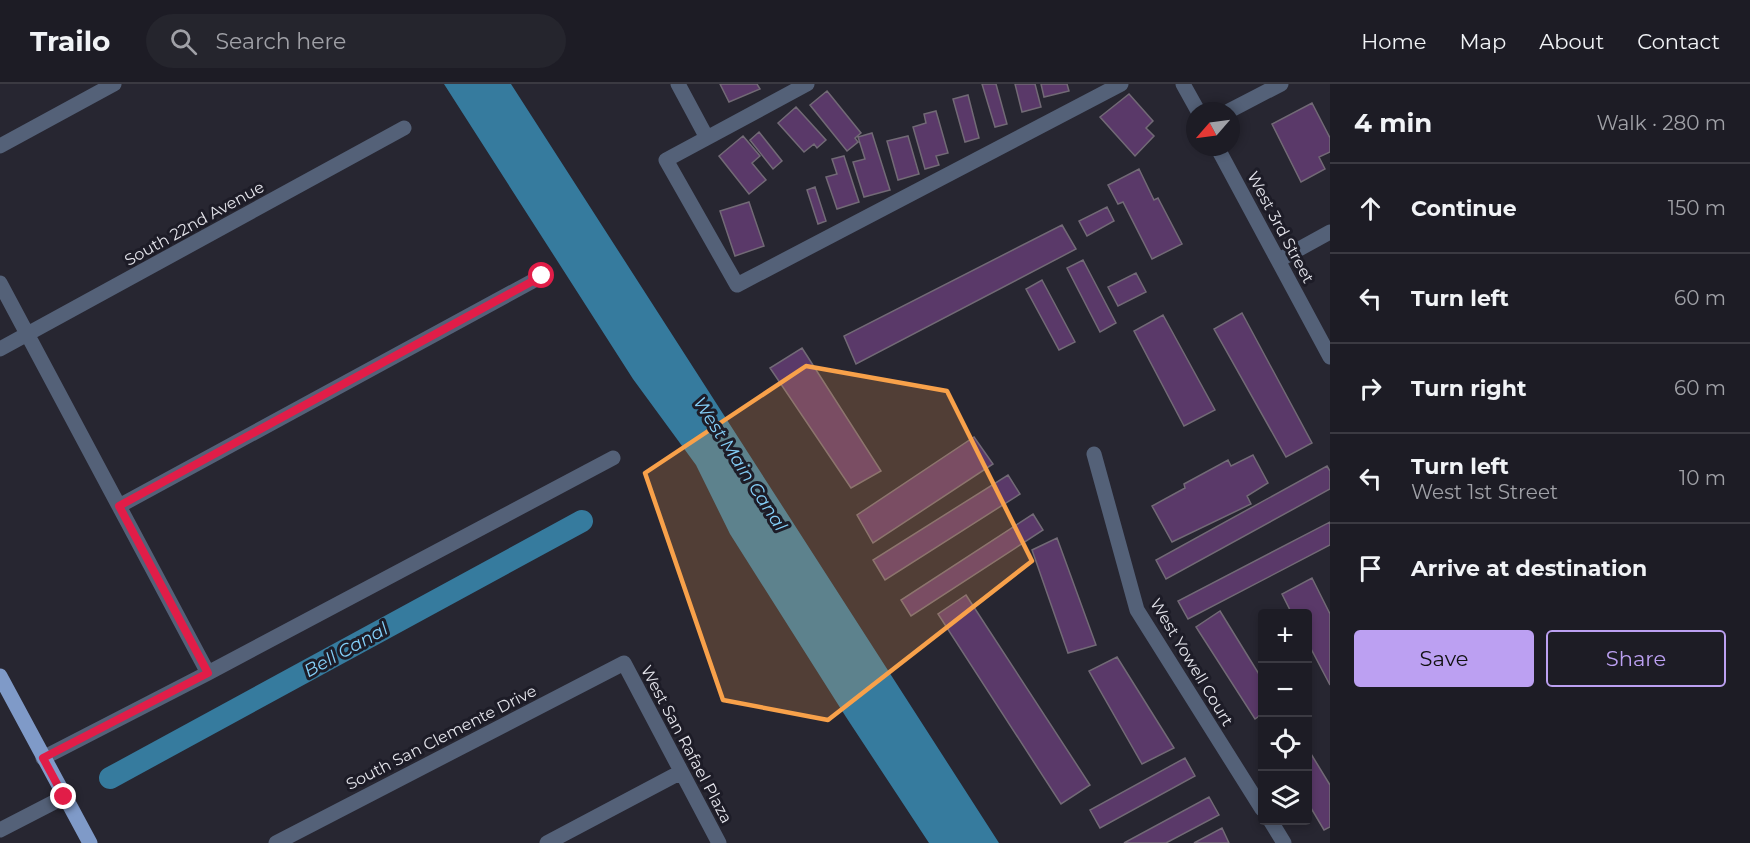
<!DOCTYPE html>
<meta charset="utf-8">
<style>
body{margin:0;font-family:Montserrat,sans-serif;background:#25252d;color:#f1f3f6}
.controls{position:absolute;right:18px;bottom:18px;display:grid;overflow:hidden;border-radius:6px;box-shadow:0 3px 9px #0003}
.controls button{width:54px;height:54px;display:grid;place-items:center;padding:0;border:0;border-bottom:2px solid #3b3a42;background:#1d1c25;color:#f1f3f6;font:30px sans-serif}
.compass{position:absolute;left:1186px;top:18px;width:54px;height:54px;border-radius:50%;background:#1d1c25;box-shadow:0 3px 9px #0003;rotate:242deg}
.stop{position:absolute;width:18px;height:18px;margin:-14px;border:4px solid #e11d48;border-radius:50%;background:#fff}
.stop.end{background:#e11d48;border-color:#fff;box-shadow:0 2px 6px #0008}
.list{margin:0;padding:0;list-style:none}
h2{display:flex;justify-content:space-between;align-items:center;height:78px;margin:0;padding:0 24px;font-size:26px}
h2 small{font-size:20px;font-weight:400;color:#a0a1a7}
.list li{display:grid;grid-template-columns:39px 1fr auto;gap:18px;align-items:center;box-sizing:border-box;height:90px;padding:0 24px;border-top:2px solid #3b3a42}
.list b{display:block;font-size:22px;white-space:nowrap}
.list p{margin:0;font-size:20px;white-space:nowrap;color:#a0a1a7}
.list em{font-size:20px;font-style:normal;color:#a0a1a7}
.actions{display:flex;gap:12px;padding:18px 24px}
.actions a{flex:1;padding:14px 0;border:2px solid #bca0f2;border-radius:6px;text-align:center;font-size:21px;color:#bca0f2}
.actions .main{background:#bca0f2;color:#111}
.icon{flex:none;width:33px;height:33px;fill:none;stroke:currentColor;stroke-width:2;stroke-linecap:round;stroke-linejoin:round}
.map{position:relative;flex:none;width:1330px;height:759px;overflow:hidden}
header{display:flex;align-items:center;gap:36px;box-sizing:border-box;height:84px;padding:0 30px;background:#1d1c25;border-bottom:2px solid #3b3a42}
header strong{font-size:28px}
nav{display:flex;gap:33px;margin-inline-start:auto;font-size:21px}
.search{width:420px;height:54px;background:#25252d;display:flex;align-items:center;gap:15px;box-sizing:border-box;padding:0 21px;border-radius:33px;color:#a0a1a7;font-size:22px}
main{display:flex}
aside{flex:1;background:#1d1c25}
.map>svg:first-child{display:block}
</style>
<header>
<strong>Trailo</strong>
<div class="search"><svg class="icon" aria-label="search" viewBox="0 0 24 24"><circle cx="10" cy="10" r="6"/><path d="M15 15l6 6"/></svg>Search here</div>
<nav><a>Home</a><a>Map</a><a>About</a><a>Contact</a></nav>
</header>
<main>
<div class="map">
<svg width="1330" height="759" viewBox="0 0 1330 759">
<rect width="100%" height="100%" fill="#272631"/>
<path fill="#367b9e" d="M444 0H511L999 759H929L846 633 730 450 696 381 633 295Z"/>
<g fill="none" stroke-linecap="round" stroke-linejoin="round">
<path stroke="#367b9e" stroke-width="22" d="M110 694 582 437"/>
</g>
<path fill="#5a3969" stroke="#726a76" stroke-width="1.5" d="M720 0H757L760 5 729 18Z
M982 0H996L1007 40 995 43Z
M1015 0H1035L1041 23 1022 28Z
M1041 0H1067L1069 7 1044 13Z
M827 7 861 49 855 54 858 58 847 67 810 21Z
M1129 10 1153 37 1146 44 1154 52 1135 72 1100 33Z
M968 11 979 54 965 58 953 15Z
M1312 19 1330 54V68L1319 73 1325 85 1301 98 1272 40Z
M796 23 826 56 817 64 814 60 804 68 778 39Z
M936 27 948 69 936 72 939 81 925 85 913 43 926 39 924 30Z
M759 48 782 77 773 85 750 56Z
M872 49 890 106 864 113 853 78 865 75 858 53Z
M743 52 760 72 752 79 766 96 749 110 719 72Z
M908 52 919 90 898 96 887 57Z
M844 72 859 118 837 125 826 93 837 90 832 75Z
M1139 85 1154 116 1158 114 1182 160 1152 175 1123 118 1118 120 1108 101Z
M815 103 826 137 818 140 807 106Z
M749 118 764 162 735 172 720 127Z
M1107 123 1114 137 1087 152 1079 137Z
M1062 141 1076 165 856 280 844 252Z
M1083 176 1116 239 1100 248 1067 184Z
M1136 189 1146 208 1118 222 1108 203Z
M1042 196 1075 258 1059 266 1026 205Z
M1242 229 1312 359 1286 373 1214 245Z
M1163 231 1215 326 1184 342 1134 247Z
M802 264 881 387 851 404 770 284Z
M974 353 993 380 873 459 857 431Z
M1253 371 1268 399 1247 412 1251 420 1172 458 1152 422 1185 404 1184 400 1228 376 1231 382Z
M1327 382 1330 387V405L1166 495 1156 476Z
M1008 391 1020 410 885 496 873 476Z
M1033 430 1043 446 911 532 901 516Z
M1330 438V461L1188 535 1178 517Z
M1057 454 1096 561 1068 569 1032 466Z
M1312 494 1330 530V601L1308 559V530H1292L1282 510Z
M966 511 1090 701 1061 720 938 530Z
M1220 527 1262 595V630L1255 635 1196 543Z
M1117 573 1174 664 1142 680 1089 587Z
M1308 665 1330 701V743L1324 746 1308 719Z
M1185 674 1195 692 1100 744 1090 726Z
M1209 713 1219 731 1166 759H1124Z
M1222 744 1229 759H1194Z"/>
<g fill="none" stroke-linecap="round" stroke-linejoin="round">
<path stroke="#546178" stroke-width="15" d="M678 0 707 54
M807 0 666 76 737 201 1121 0
M1183 0 1198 27
M1229 27 1281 0
M0 62 114 0
M1217 63 1330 273
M1279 176 1330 148
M0 199 208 589
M0 265 404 44
M1094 370 1137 526 1262 725
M119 422 542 192
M43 674 208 589 613 374
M1270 736 1284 759
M0 746 64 713
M276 759 624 579 719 759
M547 759 681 688"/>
<path stroke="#7f9ac8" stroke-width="15" d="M0 592 90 759"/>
</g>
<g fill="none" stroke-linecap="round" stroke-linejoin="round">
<path stroke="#e11d48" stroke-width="8" d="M64 713 43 674 208 589 119 422 542 192"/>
</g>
<path fill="#f8a14a" fill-opacity="0.2" stroke="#f8a14a" stroke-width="4.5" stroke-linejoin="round" d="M806 282 947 307 1032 477 828 636 723 616 645 389Z"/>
<g text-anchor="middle" stroke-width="6" stroke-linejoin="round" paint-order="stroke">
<g font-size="16" fill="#e4e4eb" stroke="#1d1c27">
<text transform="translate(194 139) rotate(-29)" y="6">South 22nd Avenue</text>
<text transform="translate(1281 143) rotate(62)" y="6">West 3rd Street</text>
<text transform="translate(1192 578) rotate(59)" y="6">West Yowell Court</text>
<text transform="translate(441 653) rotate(-27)" y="6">South San Clemente Drive</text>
<text transform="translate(687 660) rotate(62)" y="6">West San Rafael Plaza</text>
</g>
<g font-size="18" font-style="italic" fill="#85d0f9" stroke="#1d1c27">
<text transform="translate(740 380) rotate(57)" y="6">West Main Canal</text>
<text transform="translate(346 566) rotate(-29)" y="6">Bell Canal</text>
</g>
</g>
</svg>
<div class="controls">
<button>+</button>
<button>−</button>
<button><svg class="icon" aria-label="locate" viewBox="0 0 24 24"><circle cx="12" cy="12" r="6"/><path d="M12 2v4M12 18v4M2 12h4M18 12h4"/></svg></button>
<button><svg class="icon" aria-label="layers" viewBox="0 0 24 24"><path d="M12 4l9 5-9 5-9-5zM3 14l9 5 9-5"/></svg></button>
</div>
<svg class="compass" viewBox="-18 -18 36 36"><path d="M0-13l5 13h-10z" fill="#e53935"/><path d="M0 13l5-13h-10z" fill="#a0a1a7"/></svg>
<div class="stop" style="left:542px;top:192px"></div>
<div class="stop end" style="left:64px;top:713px"></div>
</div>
<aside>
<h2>4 min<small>Walk · 280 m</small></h2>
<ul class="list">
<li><svg class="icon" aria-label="ahead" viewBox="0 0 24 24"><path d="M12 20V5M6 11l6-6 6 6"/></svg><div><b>Continue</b></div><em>150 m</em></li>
<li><svg class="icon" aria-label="left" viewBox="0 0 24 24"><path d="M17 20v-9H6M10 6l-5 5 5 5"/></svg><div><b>Turn left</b></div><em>60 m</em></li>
<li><svg class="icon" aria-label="right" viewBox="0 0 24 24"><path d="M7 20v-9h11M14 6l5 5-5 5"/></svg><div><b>Turn right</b></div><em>60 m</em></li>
<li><svg class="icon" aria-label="left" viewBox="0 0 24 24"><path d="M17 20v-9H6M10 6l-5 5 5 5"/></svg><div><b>Turn left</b><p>West 1st Street</p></div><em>10 m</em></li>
<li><svg class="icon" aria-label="arrive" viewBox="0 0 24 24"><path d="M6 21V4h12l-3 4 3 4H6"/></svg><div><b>Arrive at destination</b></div></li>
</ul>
<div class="actions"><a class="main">Save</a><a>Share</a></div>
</aside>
</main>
